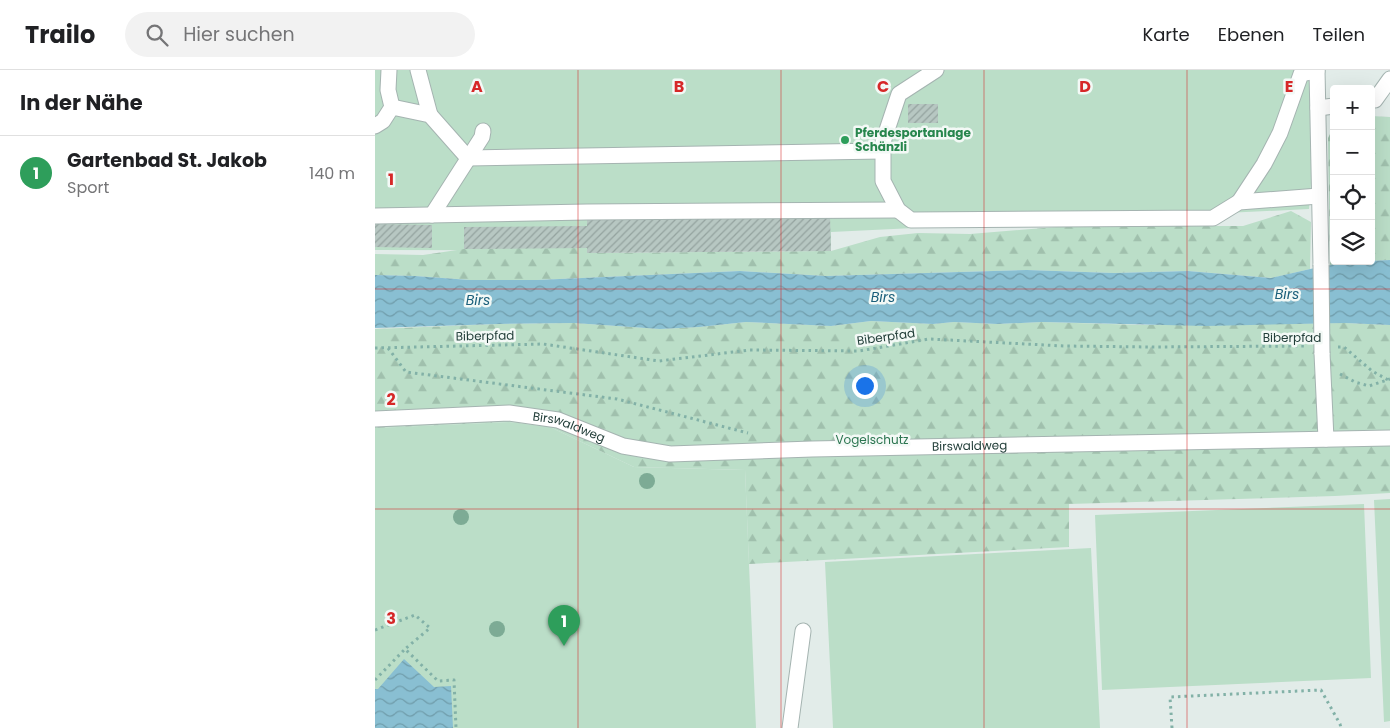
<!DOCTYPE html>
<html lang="de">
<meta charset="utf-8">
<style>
body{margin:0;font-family:Poppins,sans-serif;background:#f2f2f2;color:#202124}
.controls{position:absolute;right:15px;top:15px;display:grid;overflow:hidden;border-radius:5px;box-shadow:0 5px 20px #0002}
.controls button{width:45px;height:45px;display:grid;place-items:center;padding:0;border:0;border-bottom:1px solid #e0e0e0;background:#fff;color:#202124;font:25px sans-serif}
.you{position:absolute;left:489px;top:315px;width:18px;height:18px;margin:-12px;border:4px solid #fff;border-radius:50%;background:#1a73e8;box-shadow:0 0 0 8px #1a73e833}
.badge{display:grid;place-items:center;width:32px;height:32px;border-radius:50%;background:#7c3aed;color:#fff;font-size:16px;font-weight:700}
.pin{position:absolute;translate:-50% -41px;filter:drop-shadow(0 1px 2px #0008)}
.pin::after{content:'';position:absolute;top:26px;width:18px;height:15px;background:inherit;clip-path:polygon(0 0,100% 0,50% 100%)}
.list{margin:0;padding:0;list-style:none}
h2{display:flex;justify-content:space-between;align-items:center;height:65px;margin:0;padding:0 20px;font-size:21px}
h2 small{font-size:16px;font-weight:400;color:#757577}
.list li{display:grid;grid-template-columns:32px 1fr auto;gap:15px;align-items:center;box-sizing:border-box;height:75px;padding:0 20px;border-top:1px solid #e0e0e0}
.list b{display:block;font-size:19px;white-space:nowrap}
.list p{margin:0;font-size:16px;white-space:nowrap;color:#757577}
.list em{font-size:16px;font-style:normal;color:#757577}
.icon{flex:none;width:28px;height:28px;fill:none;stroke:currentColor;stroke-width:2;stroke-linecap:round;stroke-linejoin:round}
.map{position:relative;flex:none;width:1015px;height:658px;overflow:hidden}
header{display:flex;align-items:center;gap:30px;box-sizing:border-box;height:70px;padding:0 25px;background:#fff;border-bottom:1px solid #e0e0e0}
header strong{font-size:24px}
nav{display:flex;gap:28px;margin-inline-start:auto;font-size:18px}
.search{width:350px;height:45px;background:#f2f2f2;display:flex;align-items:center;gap:12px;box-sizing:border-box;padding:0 18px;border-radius:28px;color:#757577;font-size:19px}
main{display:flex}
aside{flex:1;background:#fff}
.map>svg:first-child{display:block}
</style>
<header>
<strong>Trailo</strong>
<div class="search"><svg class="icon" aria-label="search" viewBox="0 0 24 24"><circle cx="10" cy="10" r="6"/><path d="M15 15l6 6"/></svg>Hier suchen</div>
<nav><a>Karte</a><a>Ebenen</a><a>Teilen</a></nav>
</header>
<main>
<aside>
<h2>In der Nähe<small></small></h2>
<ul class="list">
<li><span class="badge" style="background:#2e9e5b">1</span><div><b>Gartenbad St. Jakob</b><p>Sport</p></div><em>140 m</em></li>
</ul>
</aside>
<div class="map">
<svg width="1015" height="658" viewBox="0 0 1015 658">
<defs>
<pattern id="forest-firs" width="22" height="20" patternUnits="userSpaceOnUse" patternTransform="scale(1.25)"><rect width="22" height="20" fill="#bbdec8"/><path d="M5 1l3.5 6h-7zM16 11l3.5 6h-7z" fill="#a0c0ad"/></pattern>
<pattern id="water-waves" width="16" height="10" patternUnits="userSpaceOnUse" patternTransform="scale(1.25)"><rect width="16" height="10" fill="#89bfd2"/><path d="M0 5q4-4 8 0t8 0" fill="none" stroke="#709dab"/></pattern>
<pattern id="building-hatch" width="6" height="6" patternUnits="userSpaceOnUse" patternTransform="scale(1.25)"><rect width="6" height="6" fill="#b7c7c2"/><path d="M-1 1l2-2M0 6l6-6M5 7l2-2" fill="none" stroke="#94a39f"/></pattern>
</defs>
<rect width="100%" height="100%" fill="#e2ece9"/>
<path fill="#bbdec8" d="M0 0H945L934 139 456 162V181L0 180Z
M134 352 175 357 259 397 370 400 381 658H0V358Z
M1015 429V651L1009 652 999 430Z
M989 434 996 608 727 620 720 445Z
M716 478 725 658H458L450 492Z"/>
<path fill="url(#forest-firs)" d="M996 46 1015 47V190L996 191Z
M959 55V191H982L971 192 955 195 953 68Z
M916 141 936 152 935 199 897 208 813 201 739 203 652 200 451 206 365 201 162 210H95L40 206 0 205V184L48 185 89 179 212 178V183L456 181 505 167 543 163 595 164 681 157 764 156H868Z
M496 251 558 254 579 252 622 254 667 252 768 255 970 253 1015 255V423L960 426 694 434V477L374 494 370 400 259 397 175 357 134 352 0 358V259L123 254 199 253 285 259 324 257 371 252 456 256Z"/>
<path fill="url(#water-waves)" d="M1015 190V255L970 253 831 256 667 252 622 254 579 252 558 254 496 251 456 256 371 252 324 257 285 259 199 253 123 254 0 258V205L40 206 95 210H162L365 201 451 206 652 200 739 203 813 201 896 208 935 199 971 192Z
M29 589 59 617 76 616 78 658H0V619H3Z"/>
<path fill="url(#building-hatch)" d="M533 34H563V53H533Z
M455 146 456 181 212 183V178L89 179V157L212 156V148Z
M0 154 57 155V178L0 177Z"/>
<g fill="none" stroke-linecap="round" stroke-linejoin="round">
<defs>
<g id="minor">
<path d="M14 0 13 20 17 37"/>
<path d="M43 0 55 45"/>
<path d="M561 0 524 24 508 72V111L523 140 536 150 838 148 864 132 944 126"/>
<path d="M942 0 946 195"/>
<path d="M996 30H1000L1015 9"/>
<path d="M943 38 959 36"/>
<path d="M0 56 8 51 17 37 55 45 93 88 507 81"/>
<path d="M864 132 889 94 905 63 926 4 942 1"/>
<path d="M57 145 107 67 108 61"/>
<path d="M0 146 212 142 523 140"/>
<path d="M947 283 951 369"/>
<path id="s1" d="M0 349 134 343 183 350 248 376 295 384 437 379 1015 368"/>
<path d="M415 658 428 561"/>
</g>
</defs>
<use href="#minor" stroke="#a5b4b1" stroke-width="17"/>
<path stroke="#82b1a7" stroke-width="3" stroke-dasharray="2.5 4" stroke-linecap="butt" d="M963 277H969L997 301 1015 311
M0 278 168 274 284 291 375 280 484 281 554 269 689 276 777 277 931 276
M13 278 31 302 242 329 373 363
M965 304 980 312 994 316 1015 309
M0 560 40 545 55 558 30 579
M0 610 30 579 63 611 79 610 81 658
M797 658 795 627 946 620 965 654 966 658"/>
<use href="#minor" stroke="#fff" stroke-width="15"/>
<defs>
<path id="minor-bridge" d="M946 195 947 283"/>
</defs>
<use href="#minor-bridge" stroke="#a5b4b1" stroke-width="17" stroke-linecap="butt"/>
<use href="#minor-bridge" stroke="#fff" stroke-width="15"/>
</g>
<g fill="#7dab95">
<circle cx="272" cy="411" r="8"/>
<circle cx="86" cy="447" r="8"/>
<circle cx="122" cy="559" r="8"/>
</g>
<path fill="none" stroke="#d62828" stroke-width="1" stroke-opacity="0.55" d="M203 0V658M406 0V658M609 0V658M812 0V658M0 219H1015M0 439H1015"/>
<circle fill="#2e9e5b" stroke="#f3f9f6" stroke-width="2" cx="470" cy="70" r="5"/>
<g text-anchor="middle" stroke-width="5" stroke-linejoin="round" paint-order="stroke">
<g font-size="12" font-weight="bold" fill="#27864d" stroke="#f3f9f6" text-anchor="start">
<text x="480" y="67">Pferdesportanlage<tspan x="480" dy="14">Schänzli</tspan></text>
</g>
<g font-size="12" fill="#223e39" stroke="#f3f9f6">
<text transform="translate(110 266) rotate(-1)" y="4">Biberpfad</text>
<text transform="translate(511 267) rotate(-8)" y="4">Biberpfad</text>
<text x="917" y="272">Biberpfad</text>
<text dy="4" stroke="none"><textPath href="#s1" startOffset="196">Birswaldweg</textPath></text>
<text dy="4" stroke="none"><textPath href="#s1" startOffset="601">Birswaldweg</textPath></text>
</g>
<g font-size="12" fill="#2b7550" stroke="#f3f9f6">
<text x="497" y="374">Vogelschutz</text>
</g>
<g font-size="14" font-style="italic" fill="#1b607b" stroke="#f3f9f6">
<text x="912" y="229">Birs</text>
<text x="508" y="232">Birs</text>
<text x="103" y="235">Birs</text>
</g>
</g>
<g font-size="16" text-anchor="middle" font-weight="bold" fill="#d62828" stroke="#f3f9f6" stroke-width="5" stroke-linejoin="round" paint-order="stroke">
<text x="102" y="22">A</text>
<text x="304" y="22">B</text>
<text x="508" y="22">C</text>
<text x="710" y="22">D</text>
<text x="914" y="22">E</text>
<text x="16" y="115">1</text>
<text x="16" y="335">2</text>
<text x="16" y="554">3</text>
</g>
</svg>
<div class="controls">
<button>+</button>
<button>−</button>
<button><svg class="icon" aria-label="locate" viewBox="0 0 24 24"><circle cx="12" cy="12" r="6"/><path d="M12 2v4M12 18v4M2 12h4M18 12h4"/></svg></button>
<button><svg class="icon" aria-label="layers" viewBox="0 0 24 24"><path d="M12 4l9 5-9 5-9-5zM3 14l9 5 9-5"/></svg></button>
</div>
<div class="you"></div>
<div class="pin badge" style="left:189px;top:576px;background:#2e9e5b">1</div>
</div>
</main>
